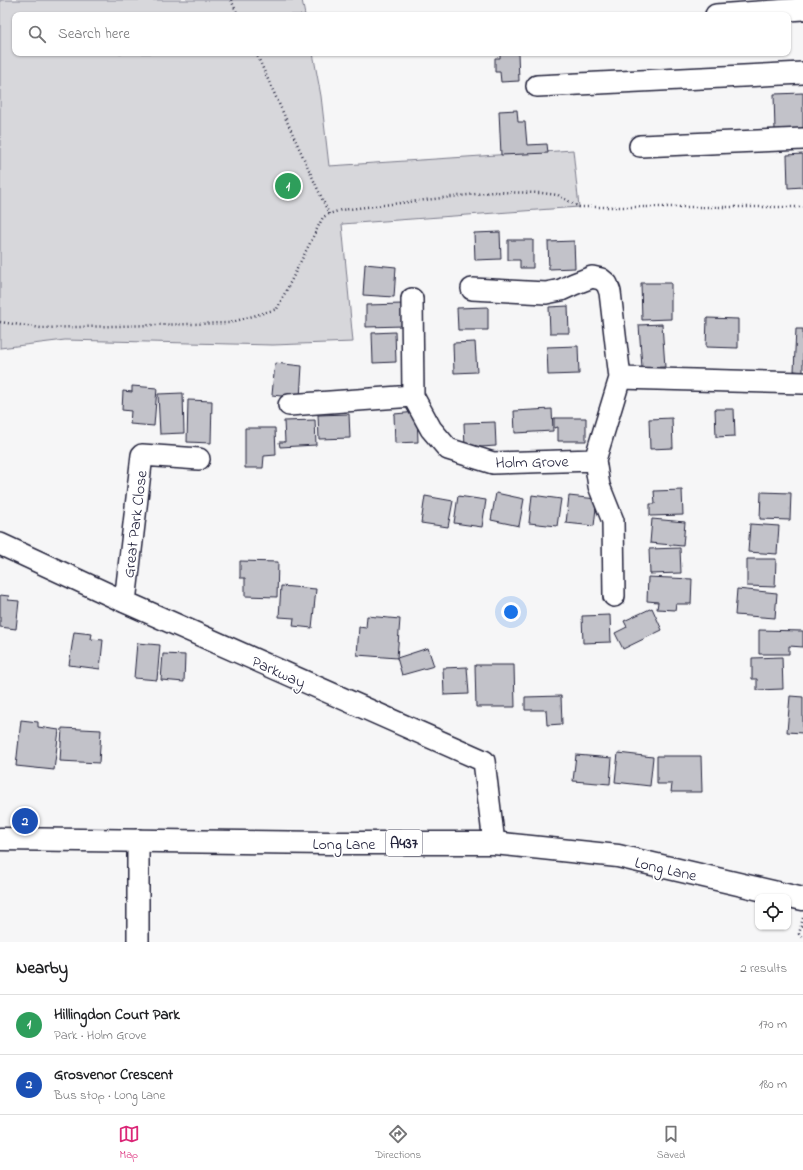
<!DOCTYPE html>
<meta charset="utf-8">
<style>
body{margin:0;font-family:"Indie Flower",sans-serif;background:#f6f6f6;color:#202124}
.controls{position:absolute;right:12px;bottom:12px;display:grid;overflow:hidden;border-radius:8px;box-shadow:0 1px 3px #0004}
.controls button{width:36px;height:36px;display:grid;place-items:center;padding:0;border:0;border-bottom:1px solid #e0e0e0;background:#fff;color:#202124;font:20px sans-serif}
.you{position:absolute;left:511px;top:612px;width:14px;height:14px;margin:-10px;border:3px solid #fff;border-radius:50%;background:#1a73e8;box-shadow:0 0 0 6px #1a73e833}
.badge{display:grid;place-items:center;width:26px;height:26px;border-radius:50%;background:#db2777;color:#fff;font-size:13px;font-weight:700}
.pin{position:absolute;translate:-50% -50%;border:2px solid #fff;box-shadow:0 1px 4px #0006}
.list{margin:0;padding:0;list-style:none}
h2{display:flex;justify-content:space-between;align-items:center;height:52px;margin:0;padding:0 16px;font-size:17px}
h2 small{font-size:13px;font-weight:400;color:#757577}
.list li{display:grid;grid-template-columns:26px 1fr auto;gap:12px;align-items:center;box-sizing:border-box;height:60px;padding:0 16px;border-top:1px solid #e0e0e0}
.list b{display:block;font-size:15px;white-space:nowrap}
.list p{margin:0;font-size:13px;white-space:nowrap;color:#757577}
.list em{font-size:13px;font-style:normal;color:#757577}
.icon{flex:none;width:22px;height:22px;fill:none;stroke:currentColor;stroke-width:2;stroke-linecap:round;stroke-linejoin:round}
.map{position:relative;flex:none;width:803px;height:942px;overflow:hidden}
.search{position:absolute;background:#fff;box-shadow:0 1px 3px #0004;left:12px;right:12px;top:12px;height:44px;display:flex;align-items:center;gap:10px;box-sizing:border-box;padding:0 14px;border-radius:8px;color:#757577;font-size:15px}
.sheet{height:172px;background:#fff}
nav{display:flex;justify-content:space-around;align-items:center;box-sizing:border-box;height:56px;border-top:1px solid #e0e0e0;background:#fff;font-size:11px;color:#757577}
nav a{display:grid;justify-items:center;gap:2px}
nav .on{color:#db2777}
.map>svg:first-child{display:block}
</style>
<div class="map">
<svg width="803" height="942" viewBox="0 0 803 942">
<rect width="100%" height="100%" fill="#f6f6f7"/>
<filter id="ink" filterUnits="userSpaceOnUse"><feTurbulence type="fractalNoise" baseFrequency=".025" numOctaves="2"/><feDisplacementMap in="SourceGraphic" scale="8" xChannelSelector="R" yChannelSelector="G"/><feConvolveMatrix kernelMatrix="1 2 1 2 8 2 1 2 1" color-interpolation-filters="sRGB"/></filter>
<g filter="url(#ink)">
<path fill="#d7d7db" stroke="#7c7c8b" d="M0 0H302L305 15H15V53H313L321 96 329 166 573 150 579 207 342 224 353 342 273 345 65 340 0 348Z"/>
<path fill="#c2c2c9" stroke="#22223b" d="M500 53H518L519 81 501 82 500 72H495V58H500Z
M803 93V130L775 131 774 94Z
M517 110 518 122H525L527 145 547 144 548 153 501 155 499 111Z
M803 154V187L788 188 787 155Z
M500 232 501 259 475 260 474 233Z
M508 240H533V268H520V260H508Z
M574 241 575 268 549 269 548 242Z
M365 264 396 267 394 297 363 295Z
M641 283H671V319L642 320Z
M403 304 404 326 366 327V305Z
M568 306 569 333H550L549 307Z
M488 307V330H458L457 308Z
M707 318 738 319V348L706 347Z
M662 324 665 367 642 368 639 325Z
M796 329H803V372L794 371Z
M395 332 396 362 373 363 372 333Z
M475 342 477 372 454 373 453 343Z
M578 346 579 374 548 375 547 347Z
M275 363 302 366 300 398 272 395Z
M132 386 157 388 154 426 130 424 131 411 122 410 123 391 132 392Z
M183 393 184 433 160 434 158 394Z
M188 400 212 401 211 443 187 442Z
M552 409 553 431 515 433 514 411Z
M715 409H734L735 436 716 437Z
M417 412 418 442 395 443 394 414Z
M349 414 350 438 319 439 318 415Z
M554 418H586V441H558V427L554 428Z
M672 418 673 448 650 449 649 419Z
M315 420 316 445 280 447 279 442H285L284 421Z
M495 422 496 446 465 448 464 423Z
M245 428H275L276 455 264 456 263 468H245Z
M682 490 683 515 650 516V504H655L654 491Z
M761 492 791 493 790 520 760 519Z
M496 493 524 499 519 526 491 520Z
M532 495 561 499 557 526 529 523Z
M425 496 453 501 448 527 421 523Z
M458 496 486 500 482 527 454 523Z
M569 496 597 499 594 526 566 523Z
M652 519 685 522 683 546 650 543Z
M750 524 779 526 777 554 748 552Z
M680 548 681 573 650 574 649 549Z
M747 559H776L775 587 747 586Z
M240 561 278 562 277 597 245 596V578H240Z
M648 577 692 579 691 604H676L675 610 657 609 658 602 647 601Z
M281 586 316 589 312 628 293 626 294 618 279 617Z
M737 589 777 593 775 618 735 615Z
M0 595 9 596 8 600 19 601 16 629 0 627Z
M652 608 662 630 623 649 615 633 627 627 624 621Z
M610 615 611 642 583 643 582 616Z
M367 616 400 619 397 658 357 655 359 627 366 628Z
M759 630 803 631V647L789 646V654H759Z
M74 632 92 634 91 639 103 640 100 669 69 665Z
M137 643 160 645 157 680 134 678Z
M428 648 434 666 402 675 397 658Z
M163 654 185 655 184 682 161 680Z
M782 657 783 689 757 690V679H752V658Z
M475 665H514L515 707H476Z
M467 667 469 694 444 695 443 668Z
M561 696 562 724 547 725 546 710H525V697Z
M790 696 803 697V733L787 732Z
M21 720 38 722V727L59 730 54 770 16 766Z
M62 728 101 730 99 763 60 761Z
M618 753 653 757 650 786 615 782Z
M576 755 612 758 610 784 573 781Z
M657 756H701L702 792H671L672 784H657Z"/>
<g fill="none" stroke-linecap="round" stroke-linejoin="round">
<defs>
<path id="minor" d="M716 15 803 9
M537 86 803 73
M640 146 803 139
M472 289 546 293 561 290 574 284 592 277 601 279 607 284 610 292 620 378
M412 299 413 396
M289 405 413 396 431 429 448 449 493 463 595 460 620 378 803 383
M595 460 599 486 613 521 614 596
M0 544 125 602 484 761 494 843
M125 602 142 455 199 459
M138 942V840"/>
<path id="major" d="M0 839 329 843H494L618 856 803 899"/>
</defs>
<use href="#minor" stroke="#22223b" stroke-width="24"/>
<use href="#major" stroke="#22223b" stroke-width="25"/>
<path stroke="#22223b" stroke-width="2.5" stroke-dasharray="1 3" stroke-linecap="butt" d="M231 0 238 15
M256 53 329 214
M0 322 41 328 229 323 277 309 323 217 329 214 341 210 493 192 542 193 558 195 579 207H803
M803 918 799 934 803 937"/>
<use href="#minor" stroke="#fff" stroke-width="21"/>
<use href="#major" stroke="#fff" stroke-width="22"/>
</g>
</g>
<g text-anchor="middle" stroke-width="3.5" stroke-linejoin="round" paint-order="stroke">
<rect fill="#fff" stroke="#646476" stroke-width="1" x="386" y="830" width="36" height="26" rx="3"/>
<g font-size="15" font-weight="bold" fill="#22223b">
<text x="404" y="848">A437</text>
</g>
<g font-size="16" fill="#22223b" stroke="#fff">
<text transform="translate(532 461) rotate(-1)" y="6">Holm Grove</text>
<text transform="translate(134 524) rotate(-83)" y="6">Great Park Close</text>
<text transform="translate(279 671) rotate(24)" y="6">Parkway</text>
<text x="344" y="849">Long Lane</text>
<text transform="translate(666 868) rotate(13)" y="6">Long Lane</text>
</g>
</g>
</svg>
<div class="controls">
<button><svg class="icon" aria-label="locate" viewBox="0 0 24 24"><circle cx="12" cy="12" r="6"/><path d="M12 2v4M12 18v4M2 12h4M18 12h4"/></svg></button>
</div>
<div class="you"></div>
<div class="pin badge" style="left:288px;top:186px;background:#2e9e5b">1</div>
<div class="pin badge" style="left:25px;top:821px;background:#1a4fb4">2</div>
<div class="search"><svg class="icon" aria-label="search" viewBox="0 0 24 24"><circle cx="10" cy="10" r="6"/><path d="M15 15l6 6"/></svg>Search here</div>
</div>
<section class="sheet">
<h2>Nearby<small>2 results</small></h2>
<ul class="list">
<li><span class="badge" style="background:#2e9e5b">1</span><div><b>Hillingdon Court Park</b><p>Park · Holm Grove</p></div><em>170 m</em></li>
<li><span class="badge" style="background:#1a4fb4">2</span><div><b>Grosvenor Crescent</b><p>Bus stop · Long Lane</p></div><em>180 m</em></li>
</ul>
</section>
<nav>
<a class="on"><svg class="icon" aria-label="map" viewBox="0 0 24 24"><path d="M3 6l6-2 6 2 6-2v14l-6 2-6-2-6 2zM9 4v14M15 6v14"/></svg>Map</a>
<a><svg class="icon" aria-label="directions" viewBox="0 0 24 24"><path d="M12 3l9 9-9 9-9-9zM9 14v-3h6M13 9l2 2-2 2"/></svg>Directions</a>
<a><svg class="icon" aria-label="saved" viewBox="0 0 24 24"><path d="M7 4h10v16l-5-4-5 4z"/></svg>Saved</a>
</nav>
